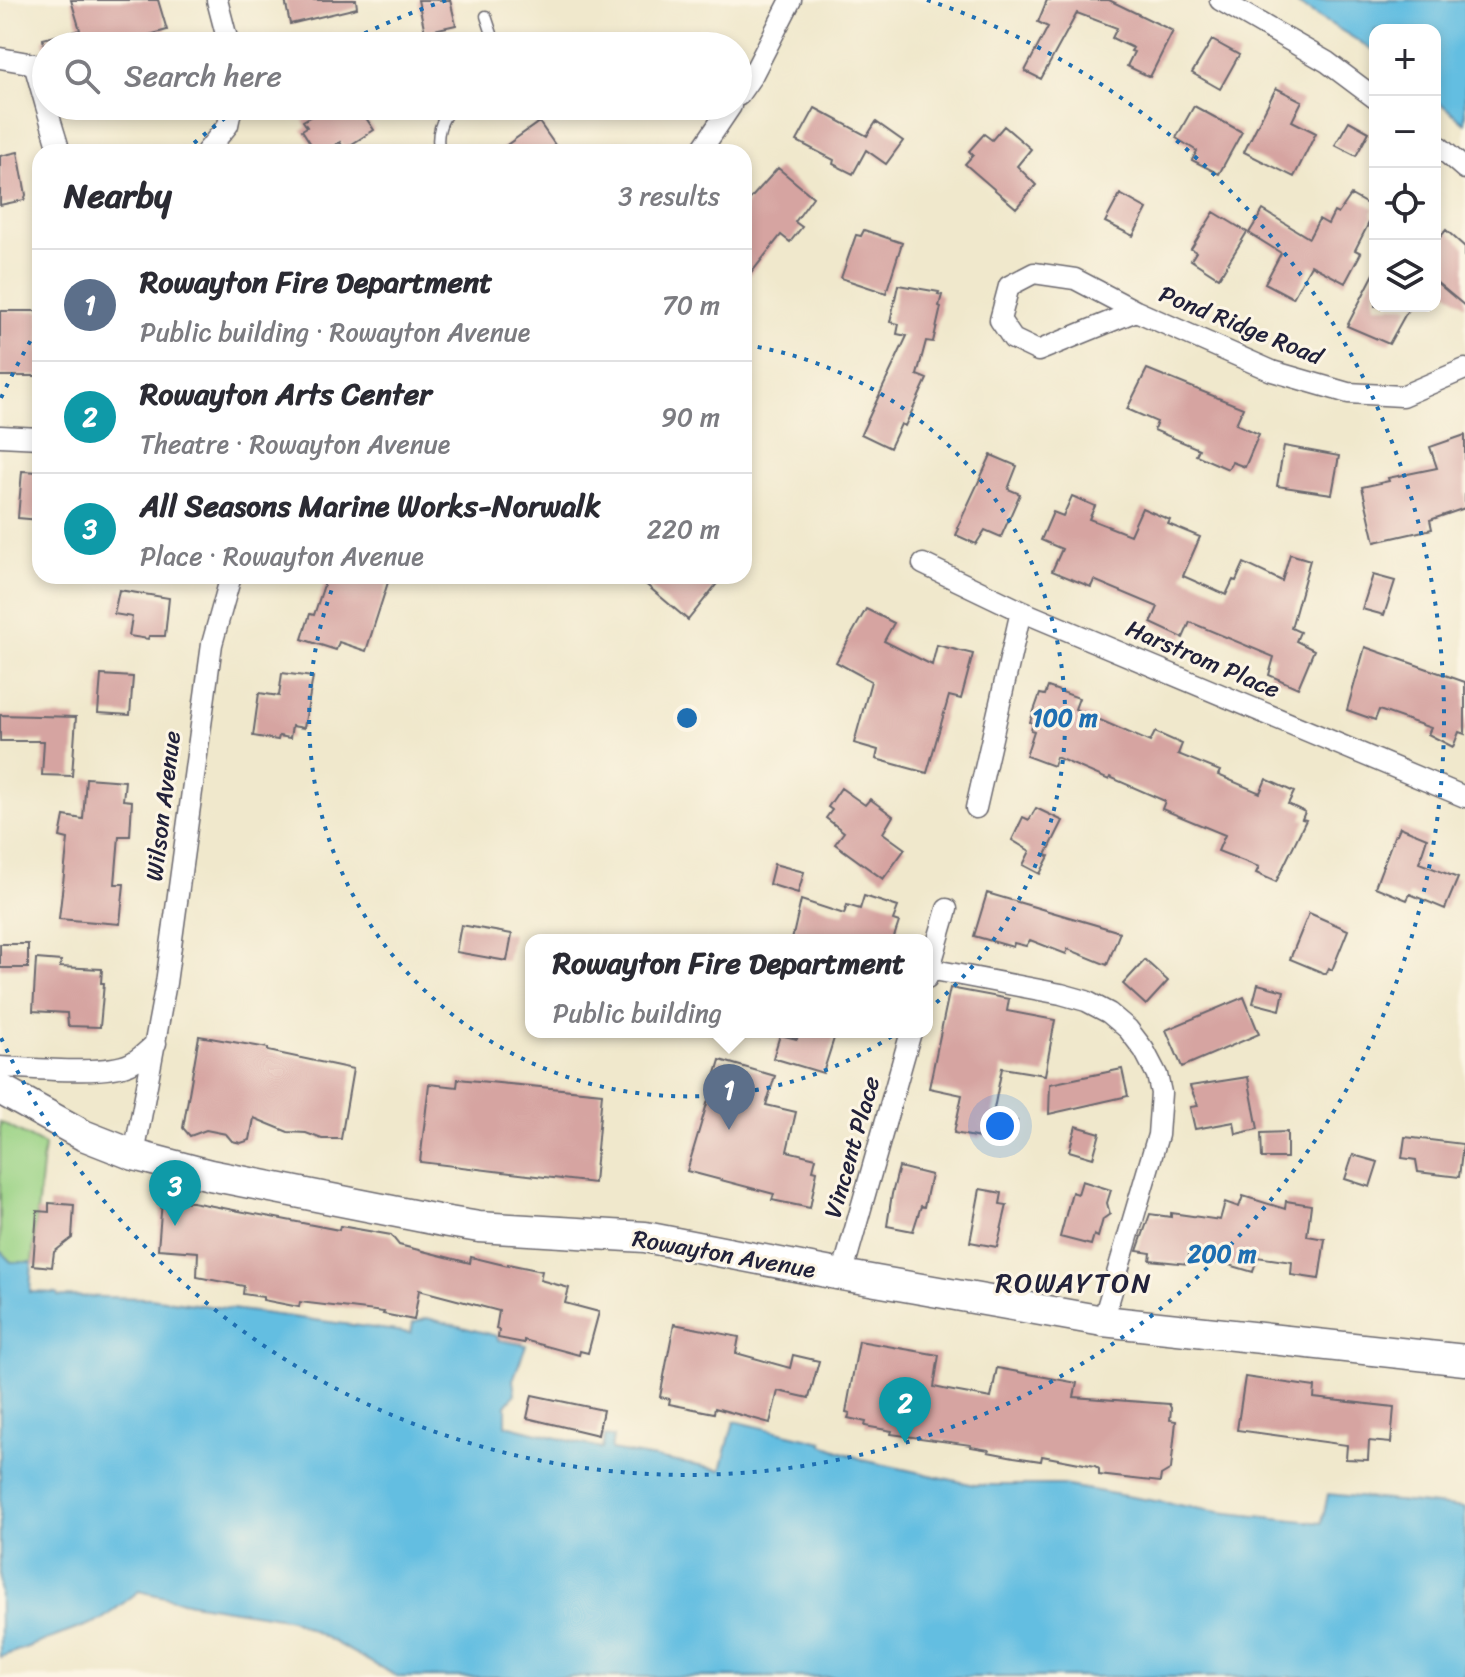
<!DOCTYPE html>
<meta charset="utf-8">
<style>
body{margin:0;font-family:Sriracha,sans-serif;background:#f2f2f3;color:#2b2b33}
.controls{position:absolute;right:24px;top:24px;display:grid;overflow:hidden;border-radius:16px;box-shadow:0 4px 12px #0003}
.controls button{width:72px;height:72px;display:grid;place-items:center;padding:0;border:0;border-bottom:2px solid #e1e1e2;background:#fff;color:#2b2b33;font:40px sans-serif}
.you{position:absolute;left:1000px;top:1126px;width:28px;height:28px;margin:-20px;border:6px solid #fff;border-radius:50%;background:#1a73e8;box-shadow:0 0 0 12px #1a73e833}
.badge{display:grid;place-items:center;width:52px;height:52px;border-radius:50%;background:#1f6fb2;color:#fff;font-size:26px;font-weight:700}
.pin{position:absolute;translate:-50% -66px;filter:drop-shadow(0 2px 4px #0008)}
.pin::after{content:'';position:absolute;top:42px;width:28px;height:24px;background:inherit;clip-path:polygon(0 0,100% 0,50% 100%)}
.popup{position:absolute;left:525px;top:934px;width:408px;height:104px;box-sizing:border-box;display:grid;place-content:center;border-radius:16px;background:#fff;filter:drop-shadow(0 2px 6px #0005);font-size:26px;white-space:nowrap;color:#7c7c81}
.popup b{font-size:30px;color:#2b2b33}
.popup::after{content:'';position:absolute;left:50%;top:100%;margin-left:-16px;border:16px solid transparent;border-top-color:#fff}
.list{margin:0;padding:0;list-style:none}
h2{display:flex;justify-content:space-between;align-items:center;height:104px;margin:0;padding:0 32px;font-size:34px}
h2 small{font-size:26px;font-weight:400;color:#7c7c81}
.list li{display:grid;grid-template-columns:52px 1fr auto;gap:24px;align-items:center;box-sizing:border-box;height:112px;padding:0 32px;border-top:2px solid #e1e1e2}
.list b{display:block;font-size:30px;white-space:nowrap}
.list p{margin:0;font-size:26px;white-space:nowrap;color:#7c7c81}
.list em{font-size:26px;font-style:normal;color:#7c7c81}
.icon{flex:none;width:44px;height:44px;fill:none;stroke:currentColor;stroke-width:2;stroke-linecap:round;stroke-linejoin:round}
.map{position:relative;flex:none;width:1465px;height:1677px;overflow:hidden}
.search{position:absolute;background:#fff;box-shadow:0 4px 12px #0003;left:32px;top:32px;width:720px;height:88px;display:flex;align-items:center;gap:20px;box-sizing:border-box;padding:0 28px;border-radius:44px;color:#7c7c81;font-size:30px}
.panel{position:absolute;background:#fff;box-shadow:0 4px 12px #0003;left:32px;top:144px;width:720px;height:440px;border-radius:24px}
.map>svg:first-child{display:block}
</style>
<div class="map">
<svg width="1465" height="1677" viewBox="0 0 1465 1677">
<rect width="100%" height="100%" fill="#fcf5e5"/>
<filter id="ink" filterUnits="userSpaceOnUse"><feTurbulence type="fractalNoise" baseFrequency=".0125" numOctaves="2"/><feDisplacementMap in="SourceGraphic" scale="16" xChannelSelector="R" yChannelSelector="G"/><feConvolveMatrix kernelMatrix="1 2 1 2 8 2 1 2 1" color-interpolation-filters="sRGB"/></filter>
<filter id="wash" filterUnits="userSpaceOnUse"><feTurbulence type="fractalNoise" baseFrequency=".006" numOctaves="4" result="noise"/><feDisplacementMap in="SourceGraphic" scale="32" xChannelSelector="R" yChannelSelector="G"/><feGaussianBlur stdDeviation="1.8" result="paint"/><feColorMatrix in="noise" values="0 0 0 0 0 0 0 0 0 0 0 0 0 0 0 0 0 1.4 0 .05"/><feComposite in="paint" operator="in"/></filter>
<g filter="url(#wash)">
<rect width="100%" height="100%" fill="#f0e8cc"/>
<path fill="#9bd386" stroke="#5e7a60" stroke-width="2" d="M0 1122 44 1145 32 1262H11L0 1251Z"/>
<path fill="#64bee1" stroke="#43708e" stroke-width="2" d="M1291 0H1465V123L1435 99V30H1375V51Z
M0 1251 11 1262H32L30 1292 57 1293 58 1296 150 1298 411 1333 413 1323 427 1318 497 1336 498 1340 526 1345 513 1380 515 1394 506 1405V1425L602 1449 605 1436 613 1437 611 1450 721 1470 734 1421 823 1442V1445L867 1461 975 1485H1062L1219 1512 1322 1523 1328 1494 1465 1508V1677H398L291 1619 191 1603 139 1591 101 1620 0 1657Z"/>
<g id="blocks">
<path fill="#d6a4a1" d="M71 0H158L167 30 124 42 125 46H44L43 39 80 30Z
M285 0H356L357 8 290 24Z
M418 0H450L456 25 425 32Z
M1047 0H1109L1173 31 1150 77 1127 66 1134 52 1131 51 1133 48 1112 38 1117 28 1077 13 1041 79 1025 71 1048 27 1038 22Z
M1212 40 1239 55 1220 89 1192 73Z
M1276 88 1302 101 1292 121 1316 133 1294 177 1244 152Z
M328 106H358L374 130 344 149 340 142 325 152H316L302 130 307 127 303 121Z
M1194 106 1242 132 1219 174 1192 160 1197 151 1176 138Z
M815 108 867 136 876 122 903 141 886 164 866 150 853 174 833 164 834 160 797 141Z
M1349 121 1369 132 1356 156 1335 145Z
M539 122 560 152H497Z
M1004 126 1031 149 1017 166 1036 185 1016 208 965 164 973 155 969 151 984 134 992 140Z
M18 152 26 195 24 200 0 205V156Z
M778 168 813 197 795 222 802 227 790 242 781 235 744 282V206Z
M1120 194 1147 209 1133 236 1105 222Z
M1351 195 1374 208 1371 214 1373 215 1355 250 1361 253 1345 283 1311 265 1293 298 1265 283 1281 253 1249 233 1263 210 1309 238 1319 219 1328 224 1334 212 1338 214Z
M1214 212 1247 232 1219 278 1191 260 1196 252 1191 249Z
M864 230 902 243 886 293 841 278 856 235 861 236Z
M1446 230 1465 247V306L1435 281V243Z
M1375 272V306H1410L1389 344 1347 326Z
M898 285 939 292 938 294 942 295 939 306 941 307 933 342 926 341 917 375 927 379 905 426 901 424 890 448 861 434 907 336 897 334 899 324 890 322Z
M0 311H40V376H0Z
M1147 369 1243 408 1236 424 1259 434 1245 467 1232 462 1228 469 1196 455 1199 449 1154 430 1157 422 1127 409Z
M1465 435V508L1430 520 1432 529 1375 542 1362 487 1389 481 1388 478 1437 468 1430 447Z
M1284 446 1339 456 1332 494 1277 486Z
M991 455 1017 466 1008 489 1020 494 1001 537 985 530 976 544 956 535 959 529 957 528Z
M22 471 40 472V520L18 518Z
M1072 496 1095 506 1089 519 1130 535 1142 508 1170 520 1168 524 1200 537 1183 576 1226 595 1233 580 1236 581 1244 563 1282 581 1290 554 1310 560 1291 628 1300 632 1296 641 1314 650 1298 688 1269 675 1274 657 1190 622 1183 638 1151 623 1158 607 1094 580 1091 587 1052 571 1062 549 1041 540 1053 512 1063 516Z
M1373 575 1395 581 1384 615 1362 609Z
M327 576H390L366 651 339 642 336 650 302 639 310 614 314 615Z
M636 576H723L688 620Z
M119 590 169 598 165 636H149L148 639 129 636 132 617 114 614Z
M866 609 894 623 884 641 932 665 937 645 973 654 961 699 949 696 927 773 876 759 878 750 854 743 871 681 836 662Z
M1365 647 1465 682V734L1459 732 1453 747 1428 734 1431 728 1379 710 1375 720 1347 710Z
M282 673 313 677 304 728 292 726 290 738 279 736 278 740 253 736 259 693 279 696Z
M101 675 133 677 130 715 98 713Z
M1048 687 1079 698 1075 709 1150 742 1155 732 1182 744 1178 754 1220 771 1218 775 1260 793 1266 779 1294 792 1288 804 1305 812 1302 819 1306 820 1276 882 1256 873 1259 867 1218 851 1225 835 1162 809 1165 801 1110 777 1109 780 1056 757 1053 766 1026 756 1034 731 1031 730 1033 723 1030 722 1040 694 1045 695Z
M0 715 76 717 72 776 42 775 44 741H0Z
M86 778 125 781 123 800 132 801 130 836H119L115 884H124L120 924 59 919 68 839 60 837 64 816 83 819Z
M841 788 865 805 870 799 893 816 883 833 905 849 883 879 835 844 844 832 826 818 832 810 828 807Z
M1036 808 1063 821 1046 855 1049 856 1040 874 1023 865 1030 851 1012 840 1023 817 1029 820Z
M1400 827 1427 838 1419 863 1458 878 1445 909 1410 894 1407 900 1375 887 1395 834H1397Z
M774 864 804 872 798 893 769 884Z
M987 893 1120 932 1107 965 1068 949 1066 954 1030 940 1026 946 1014 943 1013 947 974 936Z
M864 896 898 907 893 920 899 922 893 940H792L801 900 844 914 847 905 860 909Z
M1309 913 1348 930 1332 970 1329 968 1326 974 1290 959Z
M461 925 512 934 507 961 456 952Z
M0 944H28V968H0Z
M36 959 61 961 60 967 102 969 101 983H104L100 1027 68 1026 67 1013 33 1011Z
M1145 960 1168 981 1146 1005 1123 984Z
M1258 984 1284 991 1280 1010 1253 1003Z
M950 988 1009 999 1007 1011 1055 1020 1045 1075 1002 1068 993 1114 1017 1121 1011 1142 981 1135 980 1138 954 1133 962 1095 929 1088Z
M1244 997 1259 1034 1182 1067 1166 1030Z
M799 1032H836L823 1073 773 1058 780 1035 797 1039Z
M199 1036 268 1048V1051L353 1069 341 1139H322L306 1133 288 1132 254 1118 250 1140 241 1143 232 1141 226 1134 206 1130 190 1136 183 1128Z
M720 1060 775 1076 766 1105 796 1112 787 1151 816 1158 813 1170 817 1171 810 1208 772 1200 774 1194 687 1171Z
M1122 1069 1128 1096 1049 1114 1050 1084Z
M1248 1077 1258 1129 1236 1134 1234 1122 1195 1129 1190 1107 1198 1106 1190 1086Z
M458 1079 602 1093 594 1183 420 1162 429 1084 457 1087Z
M1076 1126 1100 1133 1093 1158 1069 1151Z
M1287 1132V1158H1262L1261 1133Z
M1405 1137 1463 1144 1459 1177 1418 1172 1416 1160 1402 1158Z
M1353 1155 1378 1162 1370 1187 1345 1179Z
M899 1167 931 1175 924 1207 921 1206 913 1231 887 1226 892 1194Z
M1082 1181 1111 1190 1107 1203 1110 1214 1103 1219 1098 1237 1094 1235 1091 1245 1060 1237 1072 1192 1078 1194Z
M980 1189 1002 1193 1000 1204 1007 1205 997 1247 970 1242Z
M1243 1196 1285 1209 1286 1201 1311 1205 1307 1236 1325 1239 1319 1279 1291 1275 1292 1262 1257 1257 1253 1272 1189 1253 1188 1264 1150 1260 1151 1253 1137 1251 1150 1214 1171 1217V1213L1220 1220 1225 1202 1239 1207Z
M162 1201 192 1202 339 1230 340 1226 391 1235 399 1245 470 1263 471 1257 508 1266V1264L542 1271 540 1280 569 1288 565 1303 599 1312 588 1353 580 1351 579 1355 524 1340V1343L498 1338 499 1330 496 1329 499 1311 419 1290 414 1320 383 1314 384 1312 300 1302 299 1307 263 1300V1297L243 1294 244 1286 197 1277 198 1252 158 1249Z
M49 1203 74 1205 72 1238 54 1252 52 1267 33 1265 37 1211 49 1212Z
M674 1324 739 1337 736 1353 790 1368 793 1355 819 1361 809 1398 778 1391 770 1423 715 1408 714 1413 669 1404 670 1399 660 1397Z
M859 1341 939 1355 934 1387 948 1390 991 1398 997 1368 1077 1383 1074 1397 1169 1404 1171 1408 1170 1420 1176 1421 1171 1469 1161 1475 1160 1482 1099 1475V1469L1095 1466 1042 1456 1041 1461 1014 1457 988 1452 989 1450 971 1447V1445L891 1434 892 1431 865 1426 866 1422 848 1418 850 1413 846 1412Z
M1245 1377 1315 1387 1314 1398 1394 1407 1391 1443 1369 1441 1368 1460 1346 1459 1347 1445 1237 1430Z
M532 1395 603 1410 598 1435 527 1418Z"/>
</g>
</g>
<g filter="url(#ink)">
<use href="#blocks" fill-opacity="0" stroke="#6a676e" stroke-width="2"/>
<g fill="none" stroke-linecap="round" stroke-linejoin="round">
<defs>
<path id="service" d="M486 16 496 46
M440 152C435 136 441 118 453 106"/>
<path id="minor" d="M217 0 229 46
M1220 0 1327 62 1375 98
M0 58 34 64 46 106
M738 96 752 76 791 0
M46 106 60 152
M1435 143 1465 169
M206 152 228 125 232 106
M700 152 731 106
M1136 311 1038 351 1013 339 1000 320 1009 286 1034 273 1075 279 1136 311 1272 371 1348 393 1402 396 1465 369
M0 436 40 438
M923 564 1021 611 1465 797
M976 808 1021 611
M929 969 1061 994 1086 1001 1109 1013 1128 1029 1144 1050 1157 1075 1161 1093 1158 1135 1103 1321
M927 978 947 909
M0 1067C31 1068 105 1076 131 1063 141 1058 148 1050 156 1043
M134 1155 166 983 212 644 231 576
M842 1275 911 1032"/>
<path id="secondary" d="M0 1089 83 1135 134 1155 210 1175 443 1221 479 1227 645 1237 842 1275 1103 1321 1465 1360"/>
</defs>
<use href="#service" stroke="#6a676e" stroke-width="13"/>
<use href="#minor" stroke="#6a676e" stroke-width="23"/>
<use href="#secondary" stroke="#6a676e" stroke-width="33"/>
<use href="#service" stroke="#fff" stroke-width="10"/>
<use href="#minor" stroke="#fff" stroke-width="20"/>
<use href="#secondary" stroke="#fff" stroke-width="30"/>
</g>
</g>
<g fill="none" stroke="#1f6fb2" stroke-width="4" stroke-dasharray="4 8">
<path d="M746 345A378 378 0 1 1 337 576"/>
<path d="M1 398A757 757 0 0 1 38 328M185 151A757 757 0 0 1 237 109M343 44A757 757 0 0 1 447 0M927 0A757 757 0 1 1 1 1038"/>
</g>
<g text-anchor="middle" stroke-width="6" stroke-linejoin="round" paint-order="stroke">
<g font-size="24" fill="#22223b" stroke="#fcf5e5">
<text transform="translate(1241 325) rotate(22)" y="8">Pond Ridge Road</text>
<text transform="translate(1203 659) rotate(23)" y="8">Harstrom Place</text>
<text transform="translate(163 806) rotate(-83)" y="8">Wilson Avenue</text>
<text transform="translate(852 1147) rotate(-74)" y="8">Vincent Place</text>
<text transform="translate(724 1254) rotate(10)" y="8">Rowayton Avenue</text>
</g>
<g font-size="28" letter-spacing="2" fill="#22223b" stroke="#fcf5e5">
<text x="1074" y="1292">ROWAYTON</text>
</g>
</g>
<circle cx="687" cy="718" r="12" fill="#1f6fb2" stroke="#fcf5e5" stroke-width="4"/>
<g font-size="24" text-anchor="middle" font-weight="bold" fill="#1f6fb2" stroke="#fcf5e5" stroke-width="6" stroke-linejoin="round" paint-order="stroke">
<text x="1065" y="726">100 m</text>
<text x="1222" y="1262">200 m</text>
</g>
</svg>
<div class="controls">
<button>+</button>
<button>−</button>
<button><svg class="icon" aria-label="locate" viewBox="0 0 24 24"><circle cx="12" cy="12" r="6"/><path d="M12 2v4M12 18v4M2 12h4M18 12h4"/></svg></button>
<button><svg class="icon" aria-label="layers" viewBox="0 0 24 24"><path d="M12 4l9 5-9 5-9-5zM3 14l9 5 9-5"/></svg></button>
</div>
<div class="you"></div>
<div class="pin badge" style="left:729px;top:1130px;background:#5c6f8a">1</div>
<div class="popup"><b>Rowayton Fire Department</b>Public building</div>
<div class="pin badge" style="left:905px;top:1443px;background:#0f9aa8">2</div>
<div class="pin badge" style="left:175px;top:1226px;background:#0f9aa8">3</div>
<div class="search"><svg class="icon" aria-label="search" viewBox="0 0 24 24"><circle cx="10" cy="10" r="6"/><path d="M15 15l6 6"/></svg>Search here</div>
<section class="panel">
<h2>Nearby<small>3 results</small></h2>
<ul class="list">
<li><span class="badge" style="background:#5c6f8a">1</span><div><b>Rowayton Fire Department</b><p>Public building · Rowayton Avenue</p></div><em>70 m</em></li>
<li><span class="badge" style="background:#0f9aa8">2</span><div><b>Rowayton Arts Center</b><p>Theatre · Rowayton Avenue</p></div><em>90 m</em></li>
<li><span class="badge" style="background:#0f9aa8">3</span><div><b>All Seasons Marine Works-Norwalk</b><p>Place · Rowayton Avenue</p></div><em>220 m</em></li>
</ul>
</section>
</div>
